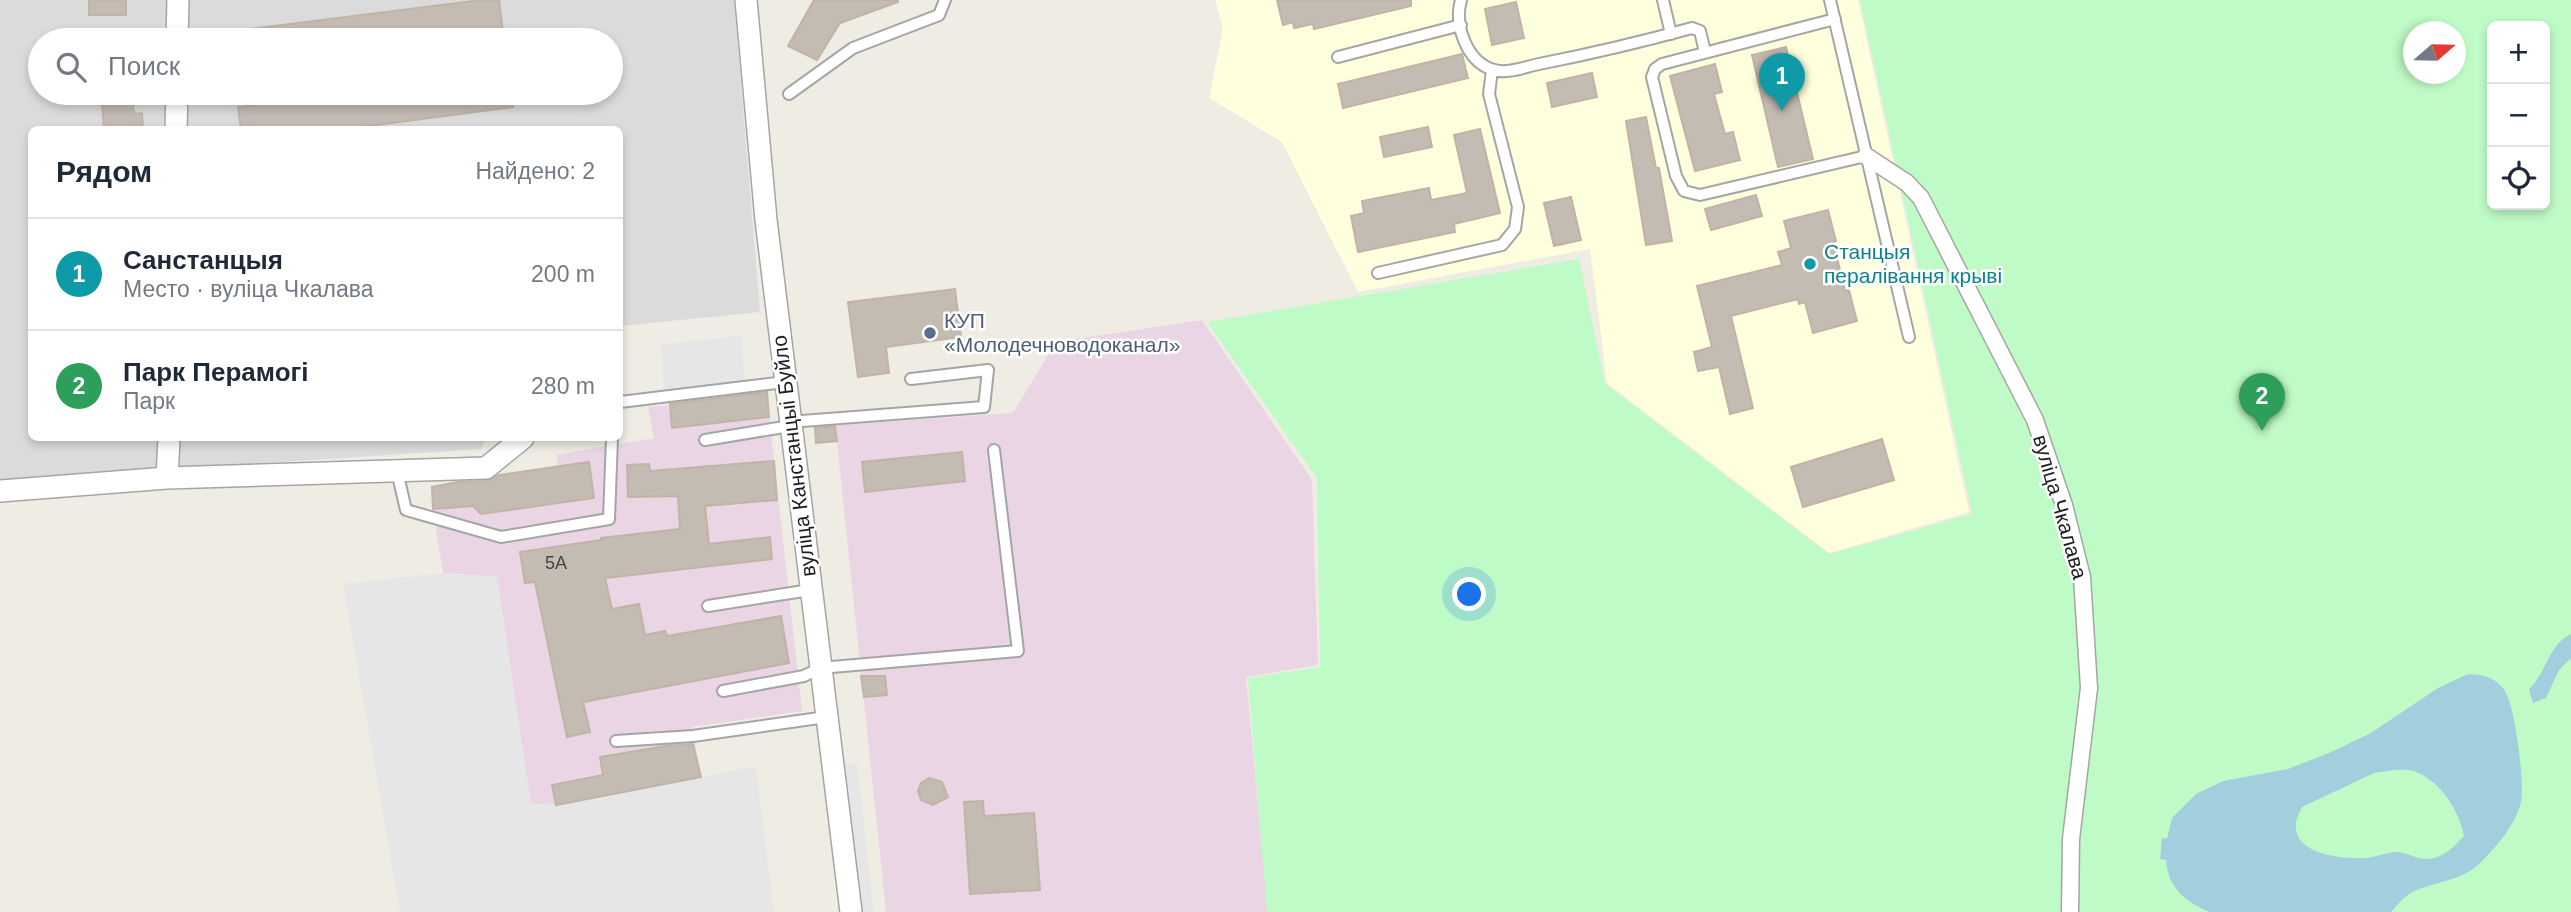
<!DOCTYPE html>
<html lang="ru">
<meta charset="utf-8">
<style>
body{margin:0;font-family:Arial,sans-serif;background:#f2f2f3;color:#1f2937}
.controls{position:absolute;right:21px;top:21px;display:grid;overflow:hidden;border-radius:10px;box-shadow:0 4px 10px #0003}
.controls button{width:63px;height:63px;display:grid;place-items:center;padding:0;border:0;border-bottom:2px solid #e0e1e3;background:#fff;color:#1f2937;font:35px sans-serif}
.compass{position:absolute;left:2403px;top:21px;width:63px;height:63px;border-radius:50%;background:#fff;box-shadow:0 4px 10px #0003;rotate:70deg}
.you{position:absolute;left:1470px;top:595px;width:24px;height:24px;margin:-18px;border:5px solid #fff;border-radius:50%;background:#1a73e8;box-shadow:0 0 0 10px #1a73e833}
.badge{display:grid;place-items:center;width:46px;height:46px;border-radius:50%;background:#d93025;color:#fff;font-size:23px;font-weight:700}
.pin{position:absolute;translate:-50% -58px;filter:drop-shadow(0 2px 4px #0008)}
.pin::after{content:'';position:absolute;top:37px;width:24px;height:21px;background:inherit;clip-path:polygon(0 0,100% 0,50% 100%)}
.list{margin:0;padding:0;list-style:none}
h2{display:flex;justify-content:space-between;align-items:center;height:91px;margin:0;padding:0 28px;font-size:30px}
h2 small{font-size:23px;font-weight:400;color:#747a83}
.list li{display:grid;grid-template-columns:46px 1fr auto;gap:21px;align-items:center;box-sizing:border-box;height:112px;padding:0 28px;border-top:2px solid #e0e1e3}
.list b{display:block;font-size:26px;white-space:nowrap}
.list p{margin:0;font-size:23px;white-space:nowrap;color:#747a83}
.list em{font-size:23px;font-style:normal;color:#747a83}
.icon{flex:none;width:38px;height:38px;fill:none;stroke:currentColor;stroke-width:2;stroke-linecap:round;stroke-linejoin:round}
.map{position:relative;flex:none;width:2571px;height:912px;overflow:hidden}
.search{position:absolute;background:#fff;box-shadow:0 4px 10px #0003;left:28px;top:28px;width:595px;height:77px;display:flex;align-items:center;gap:18px;box-sizing:border-box;padding:0 24px;border-radius:38px;color:#747a83;font-size:26px}
.panel{position:absolute;background:#fff;box-shadow:0 4px 10px #0003;left:28px;top:126px;width:595px;height:315px;border-radius:10px}
.map>svg:first-child{display:block}
</style>
<div class="map">
<svg width="2571" height="912" viewBox="0 0 2571 912">
<rect width="100%" height="100%" fill="#efece3"/>
<path fill="#dcdbdb" fill-rule="evenodd" d="M0 0H734L760 312 620 326V130H32V438H486L481 449 0 480ZM40 40H611V93H40Z"/>
<path fill="#e9d5e4" d="M1202 320 1312 480 1318 665 1246 677 1268 912H886L837 442 817 443 815 427 1013 413 1056 342Z
M766 389 802 711 692 727 701 777 552 805 530 803 497 577 443 573 433 509 432 487 558 466 556 455 654 438 648 407 669 405V399Z"/>
<path fill="#feffdd" d="M1215 0H1858L1969 512 1829 553 1607 383 1590 249 1358 292 1282 142 1209 98 1223 28Z"/>
<path fill="#bffbc6" fill-rule="evenodd" d="M1860 0H2571V912H1267L1248 678 1320 667 1317 478 1207 322 1579 259 1605 384 1829 554 1972 514ZM2492 26H2545V205H2492ZM2414 32H2456V74H2414Z"/>
<path fill="#e6e6e6" d="M741 336 746 389 665 396 661 344Z
M443 573 497 577 531 803 552 805 756 766 774 912H400L343 584Z
M857 763 874 912H851L832 765Z"/>
<path fill="#a2cede" fill-rule="evenodd" d="M2571 634V658L2559 670 2546 698 2533 703 2529 689C2547 673 2547 646 2571 634Z
M2468 674C2483 675 2496 677 2505 691 2515 707 2525 783 2521 802 2515 826 2496 847 2479 864 2461 881 2437 881 2415 891 2405 895 2398 904 2391 912H2209C2185 901 2168 888 2166 860L2160 859 2162 838 2167 839 2172 818 2196 794 2223 781 2288 769 2329 753 2371 733 2438 688ZM2394 770C2401 770 2410 769 2416 772 2441 782 2459 810 2464 836 2455 845 2447 855 2434 858 2420 862 2410 853 2396 852 2386 852 2375 858 2364 858 2343 859 2297 855 2296 828 2295 821 2299 813 2302 807L2374 773Z"/>
<path fill="#c4bbb3" stroke="#c1b3a5" stroke-width="2" d="M89 0H126V15H89Z
M481 0H499L504 40H244L243 30Z
M814 0H898V2L840 23 817 60 788 46Z
M1277 0H1411V6L1314 29 1313 24 1294 28 1293 22 1283 25Z
M1516 2 1524 38 1492 45 1485 9Z
M1786 47 1813 159 1778 167 1752 55Z
M1462 54 1468 78 1343 108 1338 84Z
M1715 64 1722 92 1714 94 1725 134 1733 132 1740 160 1695 171 1670 76Z
M1592 73 1597 97 1552 107 1547 83Z
M352 93H511L513 107 338 130H241L238 107Z
M133 104 134 114 142 113 143 130H104L102 105Z
M1646 117 1656 168H1659L1672 241 1646 245 1626 121Z
M1428 127 1432 147 1384 157 1380 137Z
M1480 129 1500 213 1454 224 1455 232 1358 252 1351 216 1364 213 1362 201 1429 188 1431 200 1467 193 1454 135Z
M1756 195 1762 216 1711 230 1705 209Z
M1571 197 1581 240 1554 246 1544 203Z
M1828 210 1836 241H1833L1845 291 1849 290 1857 321 1813 333 1805 302 1799 304 1798 299 1731 316 1753 408 1730 414 1719 367 1698 371 1694 352 1712 347 1697 286 1782 265 1778 252 1791 248 1784 221Z
M955 289 961 337 886 347 889 373 858 377 848 302Z
M767 392 769 417 672 428 670 404Z
M835 426 837 441 816 443 815 428Z
M1882 439 1894 480 1803 507 1791 467Z
M962 452 965 481 865 492 862 462Z
M774 461 777 500 705 506 709 544 770 537 772 559 605 578 612 609 639 604 645 635 665 631 667 636 781 616 789 663 583 702 590 732 567 737 535 582 525 583 520 552 601 540V538L680 529 678 496 628 497 627 465 649 464 650 471Z
M589 462 594 498 481 514 473 506 433 509 432 487 457 482 486 481 499 475Z
M861 676H885L887 695 864 697Z
M693 744 701 777 556 805 552 785 603 775 600 757 666 746Z
M929 778 942 782 948 797 933 805 921 800 918 791 921 783Z
M983 801 984 816 1034 813 1040 890 970 894 964 802Z"/>
<g fill="none" stroke-linecap="round" stroke-linejoin="round">
<defs>
<path id="service" d="M1461 0C1454 24 1466 60 1491 69 1506 75 1524 67 1539 64 1590 54 1641 42 1692 28L1700 31 1705 52
M1663 0 1671 34
M1830 0 1909 337
M1835 19 1662 64 1655 69 1652 77 1676 176 1684 191 1700 195 1866 156
M1338 57 1461 25
M789 94 853 48 939 15 945 0
M1378 273 1502 245 1515 229 1518 207 1489 94 1492 70
M620 402 785 382
M789 422 984 407 988 370 911 379
M705 440 790 426
M397 471 406 510 501 537 609 519 612 438
M708 606 810 590
M723 691 804 676 820 668 1018 651 994 450
M616 741 693 736 826 717"/>
<path id="pedestrian" d="M1866 156 1907 183 1921 198 2035 420 2064 505 2082 577 2089 688 2071 839 2070 912"/>
<path id="minor" d="M746 0 766 220 851 912
M177 40 178 0
M176 130 177 93
M167 478 169 438
M0 491 167 478 486 468 523 438"/>
</defs>
<use href="#service" stroke="#a5a5a5" stroke-width="14"/>
<use href="#pedestrian" stroke="#a5a5a5" stroke-width="19"/>
<use href="#minor" stroke="#a5a5a5" stroke-width="24"/>
<use href="#service" stroke="#fff" stroke-width="10"/>
<use href="#pedestrian" stroke="#fff" stroke-width="16"/>
<use href="#minor" stroke="#fff" stroke-width="21"/>
</g>
<circle fill="#0f9aa8" stroke="#fff" stroke-width="2.5" cx="1810" cy="264" r="7"/>
<circle fill="#5c6f8a" stroke="#fff" stroke-width="2.5" cx="930" cy="333" r="7"/>
<g text-anchor="middle" stroke-width="5" stroke-linejoin="round" paint-order="stroke">
<g font-size="18" fill="#484543">
<text x="556" y="569">5А</text>
</g>
<g font-size="21" fill="#0d838f" stroke="#fff" text-anchor="start">
<text x="1824" y="259">Станцыя<tspan x="1824" dy="24">пералівання крыві</tspan></text>
</g>
<g font-size="21" fill="#4e5e75" stroke="#fff" text-anchor="start">
<text x="944" y="328">КУП<tspan x="944" dy="24">«Молодечноводоканал»</tspan></text>
</g>
<g font-size="21" fill="#1e1e1e" stroke="#fff">
<text transform="translate(794 456) rotate(-97)" y="7">вуліца Канстанцыі Буйло</text>
<text transform="translate(2060 507) rotate(74)" y="7">вуліца Чкалава</text>
</g>
</g>
</svg>
<div class="controls">
<button>+</button>
<button>−</button>
<button><svg class="icon" aria-label="locate" viewBox="0 0 24 24"><circle cx="12" cy="12" r="6"/><path d="M12 2v4M12 18v4M2 12h4M18 12h4"/></svg></button>
</div>
<svg class="compass" viewBox="-18 -18 36 36"><path d="M0-13l5 13h-10z" fill="#e53935"/><path d="M0 13l5-13h-10z" fill="#747a83"/></svg>
<div class="you"></div>
<div class="pin badge" style="left:1782px;top:111px;background:#0f9aa8">1</div>
<div class="pin badge" style="left:2262px;top:431px;background:#2e9e5b">2</div>
<div class="search"><svg class="icon" aria-label="search" viewBox="0 0 24 24"><circle cx="10" cy="10" r="6"/><path d="M15 15l6 6"/></svg>Поиск</div>
<section class="panel">
<h2>Рядом<small>Найдено: 2</small></h2>
<ul class="list">
<li><span class="badge" style="background:#0f9aa8">1</span><div><b>Санстанцыя</b><p>Место · вуліца Чкалава</p></div><em>200 m</em></li>
<li><span class="badge" style="background:#2e9e5b">2</span><div><b>Парк Перамогі</b><p>Парк</p></div><em>280 m</em></li>
</ul>
</section>
</div>
